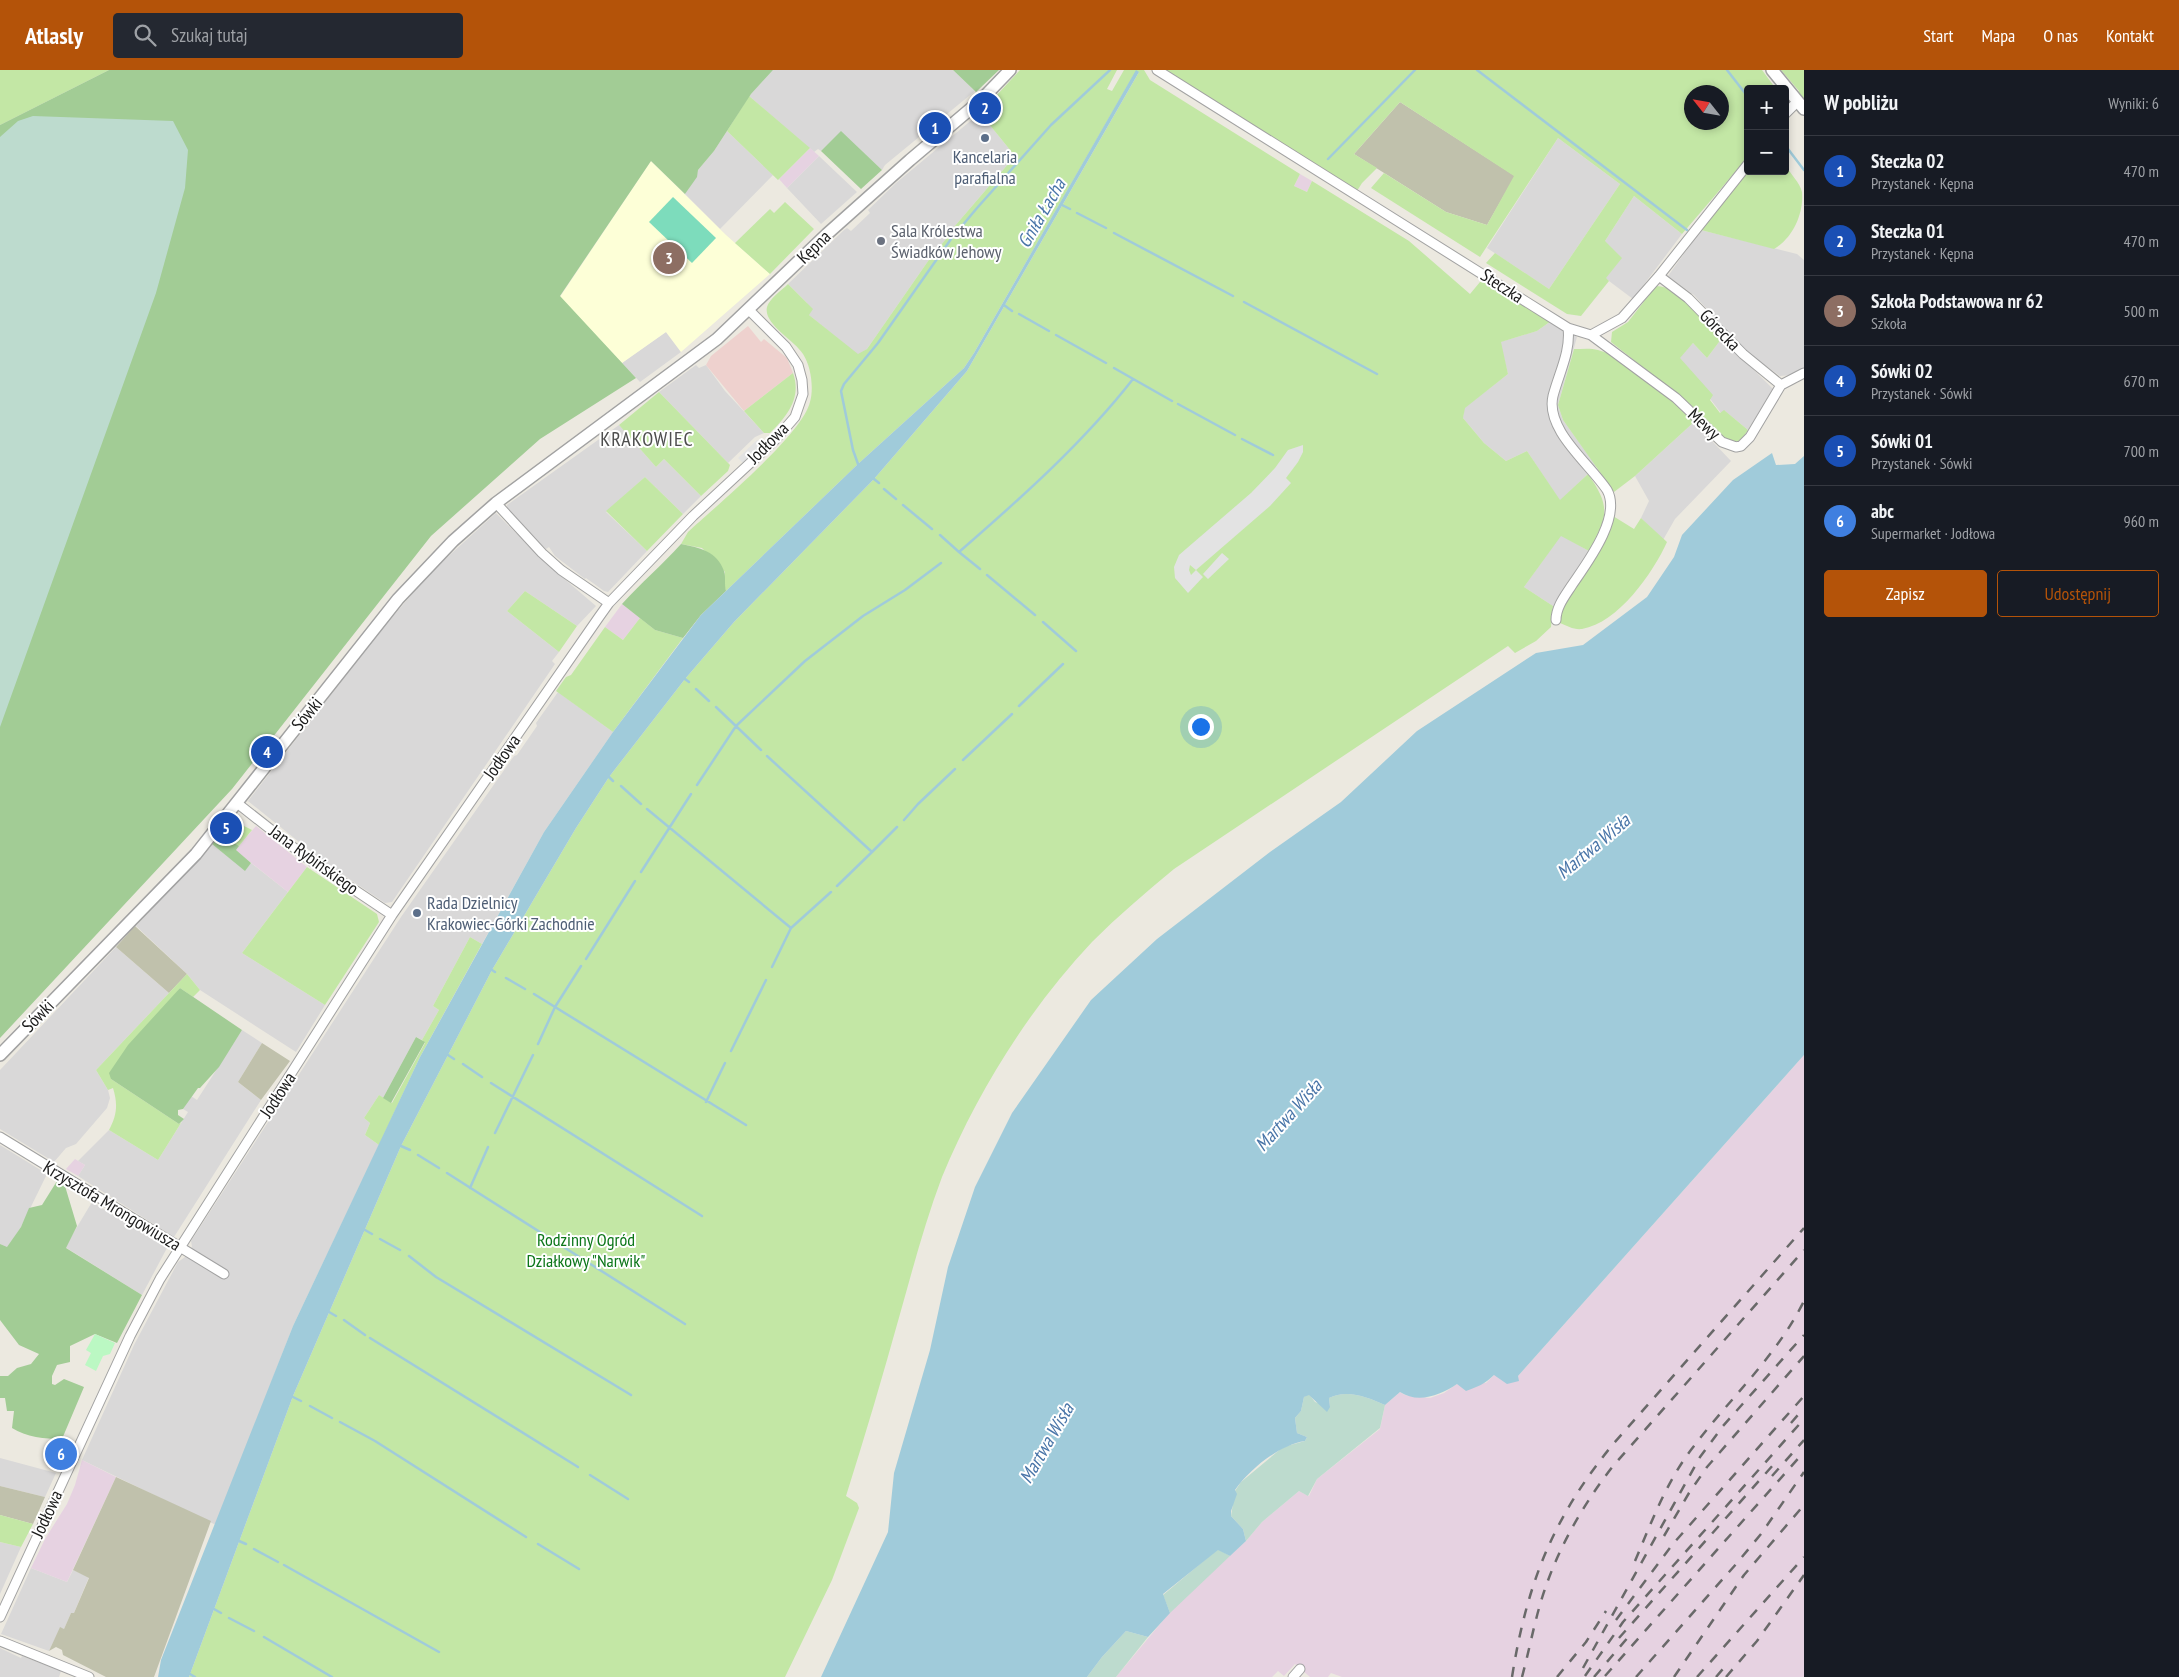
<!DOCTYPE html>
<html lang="pl">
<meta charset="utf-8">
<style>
body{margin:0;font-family:"PT Sans Narrow",sans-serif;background:#242831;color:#f1f3f6}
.controls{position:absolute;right:15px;top:15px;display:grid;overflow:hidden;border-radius:5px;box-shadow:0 2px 8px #0003}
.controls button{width:45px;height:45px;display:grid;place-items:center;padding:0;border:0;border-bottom:1px solid #363941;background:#171b24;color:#f1f3f6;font:25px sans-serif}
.compass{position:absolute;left:1684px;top:15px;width:45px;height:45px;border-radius:50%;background:#171b24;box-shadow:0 2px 8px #0003;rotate:301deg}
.you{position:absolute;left:1200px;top:656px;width:18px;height:18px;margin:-12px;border:4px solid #fff;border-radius:50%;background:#1a73e8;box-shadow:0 0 0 8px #1a73e833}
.badge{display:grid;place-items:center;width:32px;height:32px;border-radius:50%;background:#b45309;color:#fff;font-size:16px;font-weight:700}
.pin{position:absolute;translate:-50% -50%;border:2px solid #fff;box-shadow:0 1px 5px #0006}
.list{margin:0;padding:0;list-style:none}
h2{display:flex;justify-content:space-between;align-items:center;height:65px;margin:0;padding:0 20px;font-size:21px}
h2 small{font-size:16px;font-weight:400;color:#9ea1a6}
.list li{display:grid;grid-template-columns:32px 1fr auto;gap:15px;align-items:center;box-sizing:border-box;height:70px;padding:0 20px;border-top:1px solid #363941}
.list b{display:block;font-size:19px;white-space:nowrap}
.list p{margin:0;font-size:16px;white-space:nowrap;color:#9ea1a6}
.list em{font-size:16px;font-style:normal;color:#9ea1a6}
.actions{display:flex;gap:10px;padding:15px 20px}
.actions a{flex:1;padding:11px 0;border:1px solid #b45309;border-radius:5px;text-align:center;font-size:18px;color:#b45309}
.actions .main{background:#b45309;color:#fff}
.icon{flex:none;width:28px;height:28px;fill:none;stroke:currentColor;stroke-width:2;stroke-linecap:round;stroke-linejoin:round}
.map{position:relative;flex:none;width:1804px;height:1607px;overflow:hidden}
header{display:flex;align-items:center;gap:30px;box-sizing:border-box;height:70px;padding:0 25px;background:#b45309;color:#fff}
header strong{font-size:24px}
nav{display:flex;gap:28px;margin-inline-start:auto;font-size:18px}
.search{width:350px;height:45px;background:#242831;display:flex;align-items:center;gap:12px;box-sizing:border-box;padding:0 18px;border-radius:5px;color:#9ea1a6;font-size:19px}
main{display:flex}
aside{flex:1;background:#171b24}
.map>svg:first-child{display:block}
</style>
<header>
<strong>Atlasly</strong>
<div class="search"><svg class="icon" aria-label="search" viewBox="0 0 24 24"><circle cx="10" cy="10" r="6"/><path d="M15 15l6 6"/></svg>Szukaj tutaj</div>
<nav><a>Start</a><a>Mapa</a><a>O nas</a><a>Kontakt</a></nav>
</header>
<main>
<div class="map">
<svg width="1804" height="1607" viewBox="0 0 1804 1607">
<rect width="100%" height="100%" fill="#ece9e0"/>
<path fill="#d9d8d8" d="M773 0H953L975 21 885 95 882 100 841 62 821 81 818 79 814 82 749 26Z
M980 43 1015 86 954 157V160L933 184 867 279 858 285 809 245 807 233 788 214 844 160 847 158 851 161 870 143 868 140 896 113Z
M727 61 773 105 720 159 685 124 696 107 698 100 714 81Z
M1558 68 1620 114 1549 219 1487 178Z
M819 86 857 122 821 154 787 118Z
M1634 126 1682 164 1633 229 1605 208V171Z
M1701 160 1797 184 1804 190V298L1791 305 1780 306 1748 283 1694 225 1668 206Z
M1551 251 1577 267 1558 335 1563 350 1596 396 1560 431 1527 381 1506 391 1484 373 1463 348 1464 338 1508 304 1500 272 1537 261Z
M666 262 681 282 640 312 622 293Z
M1722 268 1773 319 1748 360 1725 341 1721 343 1679 288 1693 273 1707 288Z
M696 295 699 298 706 295 725 321 764 363 755 367 728 393 659 322Z
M1694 352 1731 391 1675 449 1663 470 1641 448 1649 431 1635 406Z
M619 355 656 397 664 389 701 426 683 444 645 407 606 442 647 481 608 522 604 521 586 508 585 509 555 486 549 477 546 479 507 438V435Z
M496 443 547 494 596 536 577 556 525 521 507 541 559 582 552 591 555 594 392 832 385 833 324 792 248 731 383 558 431 502Z
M1561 465 1596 485 1559 540 1524 517Z
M558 622 613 662 544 762 482 874 470 867 433 936 439 940 422 970 416 967 383 1028 379 1025 364 1048 370 1053 365 1065 379 1075 293 1256 216 1455 82 1390 134 1275 178 1192 185 1187 192 1177 191 1171 401 847 514 686 517 685 537 656 536 653Z
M212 774 245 800 251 793 288 822 242 883 325 935 296 982 200 920 187 904 136 856Z
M116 877 169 923 96 1000 108 1020 110 1028 107 1038 76 1074 66 1078 54 1092 0 1059V1000Z
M242 960 262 973 238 1012 261 1030 174 1167 78 1106 85 1095 78 1091 109 1060 158 1090 188 1042 183 1039 191 1026 197 1030Z
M0 1075 47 1104 21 1157 7 1178 0 1174Z
M92 1132 167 1178 142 1225 65 1177Z
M0 1388 56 1403 45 1427 0 1416Z
M0 1472 21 1477 0 1524Z
M31 1498 67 1512 73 1500 89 1507 74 1543H71L64 1559 60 1558 49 1581 1 1564Z
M0 1578 21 1588 22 1586 61 1601 59 1607H0Z"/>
<path fill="#eed1ce" d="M748 256 761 272 764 269 787 288 793 303 744 341 706 295 711 286Z"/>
<path fill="#e6d2e1" d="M810 78 819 86 787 118 779 109Z
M1300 104 1312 111 1307 122 1294 116Z
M622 534 640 548 623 570 605 557Z
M256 756 307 797 288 822 235 780Z
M1804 985V1607H1342L1331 1603 1328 1607H1310L1295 1594 1284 1606 1278 1601 1272 1607H1116L1175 1536 1246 1471 1262 1452 1299 1421 1309 1426 1317 1409 1380 1359 1385 1335 1400 1322 1405 1325 1430 1328 1444 1323 1457 1314 1486 1313 1494 1305 1518 1311V1306Z
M75 1089 85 1095 78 1106 66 1099Z
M82 1390 116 1407 67 1512 31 1498 45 1469 67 1434 75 1415Z"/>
<path fill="#fdffd7" d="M651 91 726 165 770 204 681 282 666 262 622 293 560 227Z"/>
<path fill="#c0c1ac" d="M1400 32 1515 106 1487 155 1446 142 1354 84Z
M135 856 187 904 169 923 116 877Z
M262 973 290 991 261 1030 238 1012Z
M116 1407 211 1451 154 1607H106L63 1585 62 1580 56 1577 49 1581 60 1557 64 1559 71 1543H74L89 1508 73 1500Z
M0 1416 45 1427 33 1454 0 1445Z"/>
<path fill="#c3e7a5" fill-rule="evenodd" d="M0 0H109L0 55Z
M1020 0H1117L1107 19 1112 21 1124 0H1144L1150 10 1300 104 1294 116 1307 122 1312 111 1409 171 1470 224 1480 212 1485 210 1551 251 1537 261 1501 272 1508 304 1465 338 1463 348 1484 373 1506 391 1527 381 1560 430 1588 404C1612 438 1607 447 1589 481L1561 466 1524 517 1553 536 1551 557 1536 571 1515 583 1508 576 1174 799C1146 822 1118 846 1092 872 1029 939 977 1022 942 1107 925 1152 913 1198 900 1244 883 1305 865 1366 846 1426L857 1433 859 1438 832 1510 785 1607H189L293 1326 401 1076 492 900 576 758 609 707 685 609 734 552 874 409 967 301 1139 2 1133 6 974 283 964 298 858 394 726 521 723 512 725 502 702 478 681 474 688 462C716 436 802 365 810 332 814 318 811 296 803 284 794 270 763 254 767 237 769 229 782 220 788 214L813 239 809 245 858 284 867 279 933 184 954 160V157L1015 86 980 43H990L996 36 995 27Z
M1162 0H1762L1776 19H1748V87L1682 164 1634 126 1605 171 1622 188 1606 208 1609 211 1581 246 1567 244 1486 193 1495 183 1549 219 1620 114 1558 68 1480 187 1371 118 1384 103 1446 142 1487 155 1514 106 1400 32 1354 84 1377 98 1362 113 1357 121ZM1692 22H1722V52H1692Z
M1781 0H1804V32L1796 24 1799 21Z
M749 26 810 78 778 110 727 61Z
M1785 95C1790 103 1800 113 1802 122 1804 143 1793 168 1774 179L1701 160 1748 101H1785Z
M785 132 814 159 770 204 735 173 770 139 774 143Z
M1656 216C1683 217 1705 250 1722 268L1707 288 1693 273 1680 288 1713 325 1710 330 1720 343 1724 340 1748 360 1740 372H1731L1719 365 1692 336 1611 272 1612 262 1628 252Z
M1574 279C1582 279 1591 278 1598 280 1635 291 1667 327 1694 352L1635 406 1614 422 1563 350 1558 335Z
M793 303C802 328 787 346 770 363H764L744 341Z
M659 322 730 395 728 401 701 426 664 389 656 397 619 355Z
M645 407 683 444 647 481 606 441Z
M1613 446 1634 459 1641 448 1667 472C1653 503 1618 553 1582 559 1574 560 1567 556 1560 553L1559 540Z
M525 521 577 556 559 582 507 541Z
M640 548 655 560 683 568 613 662 556 621 566 607 571 605 605 557 623 570Z
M236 752 252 760 239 776 221 764 225 758 228 760Z
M307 797 377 844 379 852 325 935 242 883Z
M470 867 482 874 420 987 379 1075 365 1065 370 1053 364 1048 379 1025 392 1033 425 973 422 970 439 940 433 936Z
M187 904 200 920 193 927 180 918 111 1009 179 1054 181 1053 158 1090 109 1060C117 1045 118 1034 113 1018L108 1020 96 1000Z
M0 1445 33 1454 21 1477 0 1472Z"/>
<path fill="#a2cc95" d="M109 0H773L751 24 714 81 698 100 697 107 685 124 651 91 560 226 636 308 540 369 431 466 232 719 0 968V55Z
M953 0H999L976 22Z
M841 61 882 100 861 119 821 81Z
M681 474C700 478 717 481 724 501 726 507 724 514 726 521L701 545 683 568 655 560 622 534C641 513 662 495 681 474Z
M221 764 239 776 236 780 251 793 245 801 212 774Z
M180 918 242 960 219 997 200 1018H198L183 1039 178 1040V1045L184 1049 179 1054 111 1009 109 1003 128 975Z
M416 967 425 972 391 1033 383 1028Z
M57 1111 65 1116 77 1156 66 1178 142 1225 117 1273 95 1264 70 1276V1292L57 1295 52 1306V1314L55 1315 64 1309 84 1317 62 1369C45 1369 26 1367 12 1358L14 1341H7L5 1328H0V1306H8L17 1298 31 1294 39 1284 19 1275 0 1250V1174L7 1177 21 1157 29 1138 42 1135Z"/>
<path fill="#bddbce" d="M33 46 173 51 188 80 185 118 156 223 0 657V67L18 51Z
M1309 1324 1315 1332 1330 1337 1329 1328C1347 1319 1367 1327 1385 1335L1380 1358 1317 1409 1308 1426 1299 1421 1262 1452 1246 1471 1243 1459 1231 1446 1235 1421 1241 1412 1283 1377 1305 1371 1307 1367 1297 1363 1295 1348 1301 1341 1304 1327Z
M1218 1479 1230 1486 1170 1543 1163 1525Z
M1126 1561 1148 1567 1116 1607H1087L1102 1587Z"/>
<path fill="#bbf8c3" d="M95 1264 115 1273 110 1284 103 1286 96 1301 85 1295 91 1283 86 1280Z"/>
<path fill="#7ddcbc" d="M673 127 716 168 692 193 649 152Z"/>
<path fill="#e3e3e3" d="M757 370 762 375 743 393 738 388Z
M1303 375V382L1298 392 1286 408 1291 413 1270 436 1196 500 1190 495 1189 500 1191 505 1196 500 1203 507 1188 523 1175 508 1174 497 1179 485 1251 423 1275 398 1288 380Z
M1222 483 1229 489 1208 509 1203 504Z"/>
<path fill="#a0cbda" d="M1136 0 1139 2 967 301 874 409 734 552 685 609 609 707 576 758 492 900 401 1076 293 1326 189 1607H158L161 1590 293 1256 420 987 544 762 613 662 701 545 858 394 964 298 974 283Z
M1772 383 1776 395 1795 394 1804 386V985L1518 1306 1519 1311 1507 1314 1494 1305C1485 1314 1477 1317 1466 1321L1457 1314C1441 1325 1418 1334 1400 1322L1385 1335C1367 1327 1347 1319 1329 1328L1330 1337 1327 1342 1309 1325 1304 1327 1301 1341 1295 1348 1297 1363 1307 1367 1305 1371C1279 1375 1250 1399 1235 1420L1237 1424 1231 1441V1446L1243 1459 1246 1471 1230 1486 1218 1480 1163 1524 1170 1543 1148 1567 1126 1561 1102 1587 1087 1607H821L888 1462 894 1403 930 1280 948 1197 975 1117 1012 1043 1091 930 1157 869 1270 782 1341 732 1417 661 1536 583 1583 575 1647 527 1674 487 1682 465 1733 410Z"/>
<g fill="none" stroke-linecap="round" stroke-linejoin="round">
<path stroke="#a0cbda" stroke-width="2.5" d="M1477 0 1687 160
M1727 0 1748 27
M1785 75 1804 100
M1328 89 1415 0
M1062 135 1070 139
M1077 143 1106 158
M1114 163 1233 226
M1244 232 1377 304
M1004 235 1012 241
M1019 244 1049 261
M1056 265 1106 293
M1114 298 1172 331
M1178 334 1235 365
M1242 369 1273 385
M858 394 853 380 841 321 844 314 878 273 951 169 977 138 1051 55 1110 0
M874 409 879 413
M884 419 896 429
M903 435 932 459
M940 465 959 482C1020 429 1083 373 1133 309
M959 482 980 499
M987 505 1035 545
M1043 552 1076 581
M685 609 689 612
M696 619 709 631
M1019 636 1063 594
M716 637 761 680
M767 686 872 782 837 816
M963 690 1012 644
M609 707 613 711
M697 715 736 656 805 591 863 546 905 520 941 493
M621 716 641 734
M647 739 791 858 772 897
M904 750 918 734 955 699
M872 782 897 757
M641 802 691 724
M791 858 831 822
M586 889 635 811
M492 900 495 902
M506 908 525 919
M534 924 746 1055
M538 974 555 937 581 896
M731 981 766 910
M448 985 454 989
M463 994 482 1007
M491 1013 702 1146
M706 1032 725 993
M495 1063 533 985
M401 1076 410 1080
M418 1085 439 1098
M447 1103 685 1254
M470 1118 488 1077
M365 1160 372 1164
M380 1169 400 1180
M409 1186 436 1207 631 1325
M329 1242 336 1246
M344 1250 365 1265
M370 1268 578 1397
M293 1327 301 1331
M310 1336 332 1348
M340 1352 375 1371 526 1467
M590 1405 628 1429
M239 1471 246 1474
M538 1474 579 1499
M254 1479 278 1492
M284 1495 439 1582
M214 1539 221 1543
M229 1548 254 1561
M264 1567 332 1607
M190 1604 195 1607"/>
<defs>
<path id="minor" d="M1157 0 1568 258 1591 265 1676 328 1722 372 1736 377 1741 376 1750 367 1781 315 1804 303
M1785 44 1797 32
M1659 206 1688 228 1743 284 1781 315
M1591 265 1622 248 1659 206 1748 94
M496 433 542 483 561 500 609 533
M1556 550C1556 537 1565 526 1572 515 1587 493 1622 447 1607 420 1590 394 1545 360 1553 326 1559 303 1571 281 1568 258
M237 733 307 788 392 845
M0 1067 224 1204
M0 1547 130 1266 160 1209 392 845 599 547 609 533 693 446 775 370 795 347 803 324 802 310 798 295 786 277 749 240
M0 1571 89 1607
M1293 1607 1300 1599"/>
<path id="tertiary" d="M1772 0 1804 39
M0 985 196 784 398 529 453 471 496 433 717 269 827 164 910 90 981 30 1010 0"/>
</defs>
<use href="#minor" stroke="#a2a2a2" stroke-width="11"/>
<use href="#tertiary" stroke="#a2a2a2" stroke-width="14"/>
<use href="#minor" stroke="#fff" stroke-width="9"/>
<use href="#tertiary" stroke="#fff" stroke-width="11"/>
<path stroke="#696969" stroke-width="2.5" stroke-dasharray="10 10" stroke-linecap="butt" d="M1791 1353 1804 1338
M1772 1406 1804 1370
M1664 1466 1689 1423 1707 1397 1804 1286
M1635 1491C1652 1451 1667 1410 1694 1376 1731 1327 1776 1287 1804 1231
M1616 1550 1672 1475 1804 1326
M1619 1568 1774 1394
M1583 1598 1700 1387 1723 1356 1804 1265
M1585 1606 1623 1552 1804 1349
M1605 1606 1804 1382
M1512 1607C1527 1513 1553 1447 1614 1373L1804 1158
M1522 1607C1529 1581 1534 1554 1542 1528 1557 1480 1582 1436 1613 1396L1804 1180
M1557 1607 1586 1572 1606 1541
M1594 1607 1630 1565
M1636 1607 1737 1493 1761 1464 1804 1402
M1674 1607 1744 1505 1804 1435
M1697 1607 1804 1487
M1716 1607 1729 1592
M1726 1607 1757 1571 1804 1505"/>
</g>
<g fill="#5c6f8a" stroke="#fff" stroke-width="2">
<circle cx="985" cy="68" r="5"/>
<circle cx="417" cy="843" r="5"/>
</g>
<circle fill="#6b7280" stroke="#fff" stroke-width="2" cx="881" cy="171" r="5"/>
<g text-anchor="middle" stroke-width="4" stroke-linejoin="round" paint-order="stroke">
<g font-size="18" fill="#4e5e75" stroke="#fff">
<text x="985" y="93">Kancelaria<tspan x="985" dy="21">parafialna</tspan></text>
<text x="427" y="839" text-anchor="start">Rada Dzielnicy<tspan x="427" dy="21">Krakowiec-Górki Zachodnie</tspan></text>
</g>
<g font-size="18" fill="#5b616d" stroke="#fff" text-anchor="start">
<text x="891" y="167">Sala Królestwa<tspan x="891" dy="21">Świadków Jehowy</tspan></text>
</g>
<g font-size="18" fill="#1b1b1b" stroke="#fff">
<text transform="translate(814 177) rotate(-44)" y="6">Kępna</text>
<text transform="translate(1502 216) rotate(33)" y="6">Steczka</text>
<text transform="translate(1720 260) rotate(46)" y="6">Górecka</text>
<text transform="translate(1704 354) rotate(43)" y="6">Mewy</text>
<text transform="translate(768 373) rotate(-45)" y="6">Jodłowa</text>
<text transform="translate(307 644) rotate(-51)" y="6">Sówki</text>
<text transform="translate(502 687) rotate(-55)" y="6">Jodłowa</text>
<text transform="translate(314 790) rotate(36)" y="6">Jana Rybińskiego</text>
<text transform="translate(38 946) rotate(-46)" y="6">Sówki</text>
<text transform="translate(278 1025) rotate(-57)" y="6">Jodłowa</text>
<text transform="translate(112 1136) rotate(31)" y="6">Krzysztofa Mrongowiusza</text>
<text transform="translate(47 1444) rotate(-65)" y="6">Jodłowa</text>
</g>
<g font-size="18" fill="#0c7619" stroke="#fff">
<text x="586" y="1176">Rodzinny Ogród<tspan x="586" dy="21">Działkowy "Narwik"</tspan></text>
</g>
<g font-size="19" font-style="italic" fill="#4975a8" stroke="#fff">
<text transform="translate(1041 143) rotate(-60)" y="7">Gniła Łacha</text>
<text transform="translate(1593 776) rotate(-40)" y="7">Martwa Wisła</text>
<text transform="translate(1288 1045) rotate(-48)" y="7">Martwa Wisła</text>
<text transform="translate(1046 1373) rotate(-60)" y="7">Martwa Wisła</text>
</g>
<g font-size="20" letter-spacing="1" fill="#4e4e4e" stroke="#fff">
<text x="647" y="376">KRAKOWIEC</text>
</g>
</g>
</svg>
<div class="controls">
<button>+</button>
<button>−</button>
</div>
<svg class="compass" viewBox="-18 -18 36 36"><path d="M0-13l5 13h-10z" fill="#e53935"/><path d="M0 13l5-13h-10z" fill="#9ea1a6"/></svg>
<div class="you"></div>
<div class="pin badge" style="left:935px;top:58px;background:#1a4fb4">1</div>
<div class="pin badge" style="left:985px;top:38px;background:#1a4fb4">2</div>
<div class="pin badge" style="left:669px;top:188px;background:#8d6e63">3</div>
<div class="pin badge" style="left:267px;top:682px;background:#1a4fb4">4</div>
<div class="pin badge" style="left:226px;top:758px;background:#1a4fb4">5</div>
<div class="pin badge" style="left:61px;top:1384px;background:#3f7fe0">6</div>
</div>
<aside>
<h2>W pobliżu<small>Wyniki: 6</small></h2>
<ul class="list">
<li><span class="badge" style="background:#1a4fb4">1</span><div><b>Steczka 02</b><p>Przystanek · Kępna</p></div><em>470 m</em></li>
<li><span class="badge" style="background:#1a4fb4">2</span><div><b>Steczka 01</b><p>Przystanek · Kępna</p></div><em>470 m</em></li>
<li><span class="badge" style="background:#8d6e63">3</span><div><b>Szkoła Podstawowa nr 62</b><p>Szkoła</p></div><em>500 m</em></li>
<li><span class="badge" style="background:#1a4fb4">4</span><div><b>Sówki 02</b><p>Przystanek · Sówki</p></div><em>670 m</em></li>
<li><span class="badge" style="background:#1a4fb4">5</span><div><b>Sówki 01</b><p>Przystanek · Sówki</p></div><em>700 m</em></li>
<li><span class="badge" style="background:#3f7fe0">6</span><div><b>abc</b><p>Supermarket · Jodłowa</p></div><em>960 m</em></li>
</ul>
<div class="actions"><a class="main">Zapisz</a><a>Udostępnij</a></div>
</aside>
</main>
